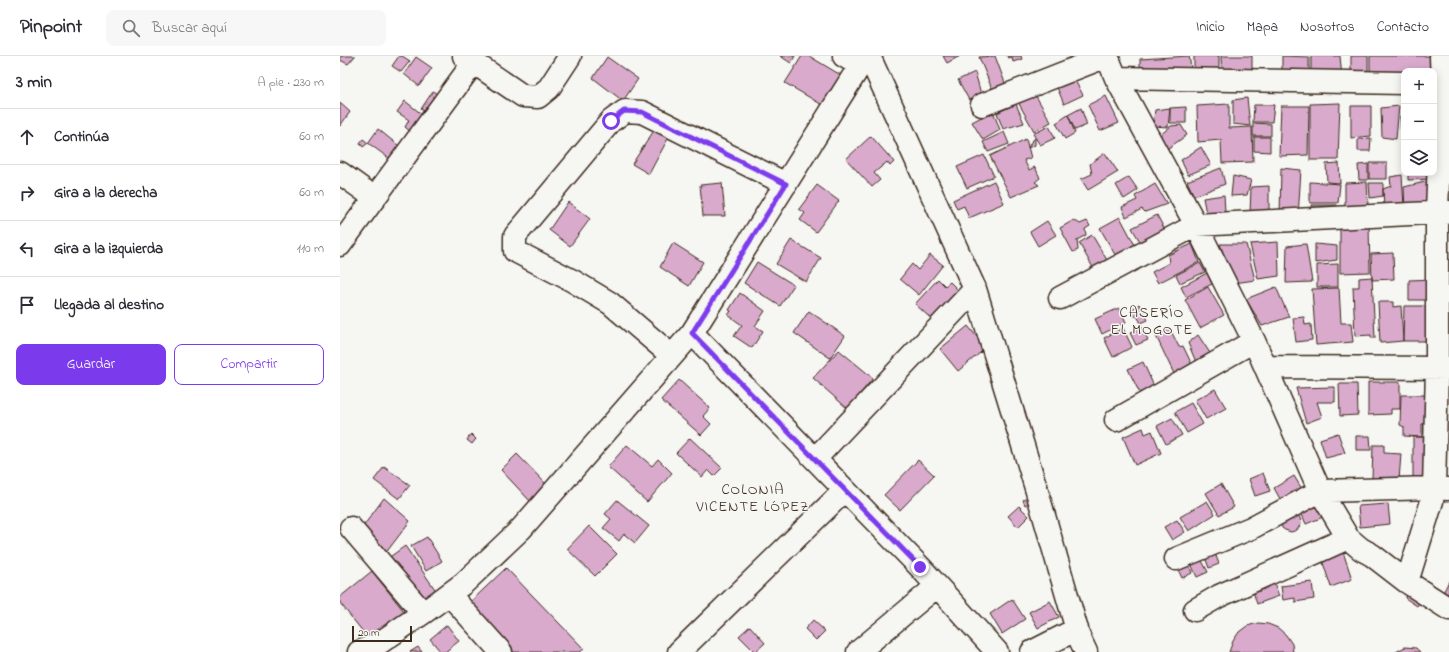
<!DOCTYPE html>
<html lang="es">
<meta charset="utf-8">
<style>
body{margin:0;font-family:"Indie Flower",sans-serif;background:#f7f7f7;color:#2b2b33}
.controls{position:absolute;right:12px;top:12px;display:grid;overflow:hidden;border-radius:8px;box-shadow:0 2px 10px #0003}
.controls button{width:36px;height:36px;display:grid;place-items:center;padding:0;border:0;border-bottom:1px solid #e1e1e2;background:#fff;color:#2b2b33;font:20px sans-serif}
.scale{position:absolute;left:12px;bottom:10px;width:60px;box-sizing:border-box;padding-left:4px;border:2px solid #3b2a1e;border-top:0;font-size:11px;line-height:14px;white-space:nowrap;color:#3b2a1e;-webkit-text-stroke:3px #f6f6f2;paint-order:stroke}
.stop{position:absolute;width:12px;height:12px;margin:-9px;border:3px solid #7c3aed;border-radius:50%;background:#fff}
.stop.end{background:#7c3aed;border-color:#fff;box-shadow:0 1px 4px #0008}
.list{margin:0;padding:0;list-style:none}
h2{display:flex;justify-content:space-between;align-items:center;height:52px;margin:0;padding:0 16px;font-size:17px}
h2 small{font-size:13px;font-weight:400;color:#7c7c81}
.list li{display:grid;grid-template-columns:26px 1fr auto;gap:12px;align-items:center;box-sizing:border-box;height:56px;padding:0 16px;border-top:1px solid #e1e1e2}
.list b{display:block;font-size:15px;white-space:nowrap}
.list em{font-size:13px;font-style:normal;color:#7c7c81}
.actions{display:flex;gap:8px;padding:12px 16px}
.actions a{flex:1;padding:9px 0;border:1px solid #7c3aed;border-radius:8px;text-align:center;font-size:14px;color:#7c3aed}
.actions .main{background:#7c3aed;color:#fff}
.icon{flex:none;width:22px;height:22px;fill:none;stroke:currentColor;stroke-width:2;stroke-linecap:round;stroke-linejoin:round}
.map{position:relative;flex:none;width:1109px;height:596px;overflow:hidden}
header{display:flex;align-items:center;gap:24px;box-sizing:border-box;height:56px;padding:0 20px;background:#fff;border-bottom:1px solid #e1e1e2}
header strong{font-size:19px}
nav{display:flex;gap:22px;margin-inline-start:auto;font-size:14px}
.search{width:280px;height:36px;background:#f7f7f7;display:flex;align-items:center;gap:10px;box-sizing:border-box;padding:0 14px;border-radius:8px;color:#7c7c81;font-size:15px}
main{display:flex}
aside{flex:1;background:#fff}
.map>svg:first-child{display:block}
</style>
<header>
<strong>Pinpoint</strong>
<div class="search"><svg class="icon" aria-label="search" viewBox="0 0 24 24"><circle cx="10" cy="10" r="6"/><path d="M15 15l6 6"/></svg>Buscar aquí</div>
<nav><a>Inicio</a><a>Mapa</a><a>Nosotros</a><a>Contacto</a></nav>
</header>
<main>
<aside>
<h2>3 min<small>A pie · 230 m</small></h2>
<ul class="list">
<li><svg class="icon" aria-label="ahead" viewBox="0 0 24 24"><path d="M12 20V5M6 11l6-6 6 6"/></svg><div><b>Continúa</b></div><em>60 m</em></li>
<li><svg class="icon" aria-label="right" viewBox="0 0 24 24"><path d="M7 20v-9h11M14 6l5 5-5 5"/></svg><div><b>Gira a la derecha</b></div><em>60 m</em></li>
<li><svg class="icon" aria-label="left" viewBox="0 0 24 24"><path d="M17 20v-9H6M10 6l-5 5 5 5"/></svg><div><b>Gira a la izquierda</b></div><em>110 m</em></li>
<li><svg class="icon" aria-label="arrive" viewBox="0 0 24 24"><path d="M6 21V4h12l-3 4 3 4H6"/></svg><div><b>Llegada al destino</b></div></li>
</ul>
<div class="actions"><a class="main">Guardar</a><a>Compartir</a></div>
</aside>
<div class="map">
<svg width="1109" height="596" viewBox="0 0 1109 596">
<rect width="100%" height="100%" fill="#f6f6f2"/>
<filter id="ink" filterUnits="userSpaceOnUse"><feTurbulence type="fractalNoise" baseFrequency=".025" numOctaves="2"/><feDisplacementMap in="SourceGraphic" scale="8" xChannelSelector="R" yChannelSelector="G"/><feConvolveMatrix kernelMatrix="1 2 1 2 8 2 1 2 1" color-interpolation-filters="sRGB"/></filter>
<g filter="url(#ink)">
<path fill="#d9aacc" stroke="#3b2a1e" d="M1 0H15L8 8 0 4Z
M59 0H62L70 5 61 16 52 10Z
M440 0H455L451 7Z
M462 0H469L509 24 491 54 445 27Z
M603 0H620L607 7Z
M655 0 665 27 652 33 639 1Z
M667 0H681L682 3 673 6 672 1 668 2Z
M849 0 852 17 800 18V3Z
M854 0H879V14L854 13Z
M881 0H912V21H882Z
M942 0 969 1V21H942Z
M971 0H1000L1002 22H971Z
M1011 0H1028V19H1011Z
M1030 0H1093V15H1064V25L1030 26Z
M76 1 92 12 79 30 64 18Z
M267 1 298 23 283 45 253 22Z
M635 16 641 38 629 44 618 24Z
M733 21 743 39 724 48 716 29Z
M93 35 102 42 90 60 81 53Z
M693 35 711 66 694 75 677 44Z
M766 40 779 67 760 75 748 49Z
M907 42 910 70 893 68V44Z
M65 45 88 63 72 77 65 71 69 64 57 56Z
M0 47 10 56 0 70Z
M1000 47 998 104H970V48Z
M676 48 684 67 663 73 657 57Z
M889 48V72L912 71 913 106 882 107 881 84 858 86 857 50Z
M914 49H934L932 66H913Z
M941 50H969L968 99 939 100Z
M1011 50H1031V80L1011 82Z
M1059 50 1056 83 1042 81 1041 52Z
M846 51V67H830V52Z
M741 52 747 69 735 74 728 59Z
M830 52 828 71 813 70 815 54Z
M653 55 660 74 643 84 632 66Z
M728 59 735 77 725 83 716 67Z
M1060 60H1064V73H1061Z
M913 67 931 68V80H913Z
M841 69 847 79 827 93 819 80 831 70Z
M317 70 331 77 309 118 292 108Z
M709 70 715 82 700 89 693 78Z
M38 73 59 90 50 103 28 87Z
M664 76 669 88 648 96 643 86Z
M531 80 554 106 550 110 547 106 534 117 540 124 532 131 506 103Z
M914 81H930V96L914 95Z
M695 82V89L688 92 691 86Z
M1031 82 1030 95H1018V83Z
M23 83 28 87 23 91 20 87Z
M686 83 691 102 684 104 689 114 695 111 700 122 695 126 699 129 671 141 650 100Z
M861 91 871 109 848 119 841 104Z
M765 97 778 116 748 134 741 123 752 118 750 108Z
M644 99 654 120 627 132 617 111Z
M999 107 1000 127 987 126 986 108Z
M1029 107H1047V123H1029Z
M1028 108V124H1019L1018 109Z
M881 112 885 128 854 140 847 125Z
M941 112 961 114 958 161 940 160Z
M1068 117H1094V123L1068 124Z
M1062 119 1064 150 1044 152 1043 133 1051 130 1050 121Z
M893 120 911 124 907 139 891 140Z
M789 121 798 134 784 143 776 129Z
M654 125 664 147 629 162 624 150 617 153 613 144Z
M1089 125 1091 154 1065 155 1064 131Z
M970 126 1000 128 998 147H970Z
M1027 126 1028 150H1005V127Z
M382 127 385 160H363L360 129Z
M1029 127H1043V140L1030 142Z
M815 128 827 148 805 156 802 153 786 161 782 151 797 144 795 140Z
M477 129 499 145 476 176 460 164 465 157 459 153Z
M929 130V155L910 158 911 131Z
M884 139 885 156 866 157 863 142Z
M228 146 250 163 230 190 209 174Z
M972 149H997L998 160 972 161Z
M817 159 826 176 802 189 792 172Z
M780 161 797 193 778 204 760 172Z
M734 164 740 168 747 165 750 170 745 173 746 179 737 184 738 194 733 196 720 172Z
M707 165 716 179 698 190 690 176Z
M1000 169H1029L1030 216 1000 217Z
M752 179 770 209 756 217 739 187Z
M451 184 481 202 466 226 436 208Z
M938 186 939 220 918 223 910 188Z
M333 187 363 206 349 230 320 211Z
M852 188 859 206 818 227 812 216 829 207 828 199Z
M880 188H906L915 224 894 227Z
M966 188 972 226 946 227 947 190Z
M975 188 997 190V204L975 207Z
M1053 197 1054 223 1032 224 1031 198Z
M590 199 603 209 579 239 560 223 572 208 578 214Z
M417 206 454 229 440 250 404 227Z
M860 207 865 216 840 227 836 219Z
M998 208V231H977V209Z
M867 217 872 228 846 241 841 231Z
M1032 221 1035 282H1031V279L1015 280 1013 231H1019V222Z
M598 223 605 230 610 226 623 239 597 268 575 248Z
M1095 223 1096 244H1069V224Z
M868 231 884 259 860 272 845 244Z
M936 231 949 261 922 270 906 243Z
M999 232 1001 267H1011L1013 286 976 289 972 233Z
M400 237 425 255 415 270 423 275 412 292 394 280 402 269 388 259 391 255 389 254Z
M1038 246H1053V251L1061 250 1063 285 1040 287Z
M799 248 808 264 801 267 797 260H793L791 254Z
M1064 250H1093V285H1063Z
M779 252 786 266 762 278 755 263Z
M469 255 505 280 490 302 454 277Z
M964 261 965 269 971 268 972 284 956 286 953 262Z
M628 270 646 292 618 315 600 293Z
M802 271 808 284 796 289 790 277Z
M783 272 792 291 773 301 764 282Z
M830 273 839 291 843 290 855 315 836 322 815 278Z
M858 279 874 303 859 313 848 287Z
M499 294 533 322 508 353 473 322Z
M803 306 817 337 803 344 788 313Z
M339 324 370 352 363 360 371 368 361 379 321 344Z
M1028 326H1060V353H1051V358L1028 359Z
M999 328H1017L1018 359 1000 360Z
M995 331V346H977L982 361 966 367 956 332Z
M875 333 886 352 866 363 855 344Z
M1061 339H1086L1090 368H1082V381L1064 380V371L1060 369Z
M851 347 863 368 847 377 835 356Z
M832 362 842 379 826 388 817 370Z
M803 372 805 378 812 375 821 397 795 409 783 381Z
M998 377 1005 397 986 402 980 383Z
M131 378 136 383 132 388 127 384Z
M1016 380H1030L1031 394H1016Z
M1073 381H1091V425H1073Z
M350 382 382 412 374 420 368 414 362 421 336 397Z
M287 389 312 410 318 403 332 417 307 446 268 411Z
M1033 389H1044V397L1061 398 1059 424 1032 423Z
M177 398 207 429 190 445 161 414Z
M578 404 594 419 560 454 544 439Z
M44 411 70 429 59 443 34 424Z
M923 417 930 435 915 440 909 423Z
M954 420 965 438 944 450 934 432Z
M881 428 894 451 879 459 866 437Z
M688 441 691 446 685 449 683 444Z
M44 442 70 465 45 498 19 476Z
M277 444 309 470 295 487 284 478 279 485 263 472 271 463 265 458Z
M867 445 875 458 849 475 840 461Z
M977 446 983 461 966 468 960 454Z
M1048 448 1050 468 1020 471 1018 450Z
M679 450 689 460 678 471 668 460Z
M958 459 960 462 961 468 957 474 951 476 945 474 942 472 941 466Z
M837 464 845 476 832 484 824 471Z
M249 470 277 498 255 520 227 493Z
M87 481 102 505 86 515 71 490Z
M65 490 99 539 81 552 47 503Z
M873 492 879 508 869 512 863 496Z
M1003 496 1012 523 991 531 982 504Z
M846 502 852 517 842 522 835 507Z
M861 503 868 516 857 521 851 508Z
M166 512 244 593 240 596H169L125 551Z
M32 515 67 559 32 587 0 547V541Z
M931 519 939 540 917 548 910 526Z
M1109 525V541L1103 537Z
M972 526 974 543 955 546V542L943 544 941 530Z
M1071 534 1083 542 1077 550 1065 542Z
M672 543 685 563 662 578 650 558Z
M710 545 719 561 698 572 689 556Z
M473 564 485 575 476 584 465 573Z
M918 567 928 568 938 572 946 579 952 588 953 596H889L893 585 899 576 907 570Z
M107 569 119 585 105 596H101L90 583Z
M410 570 425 587 415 596 399 580Z
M78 591 82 596H70Z
M1065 591 1076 592 1080 596H1056Z"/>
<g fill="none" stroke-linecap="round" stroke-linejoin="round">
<defs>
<path id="minor" d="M124 0 183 40 198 41 209 32 230 0
M504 0 521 10
M529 0 635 233 696 432 739 581 746 596
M767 0 776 22 856 169 914 285 980 435 1008 482 1021 493 1032 499 1067 526 1109 553
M776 22 1064 27
M642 49 767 0
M0 117 35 142
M0 189 134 6
M720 242 856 169 1109 156
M352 277 580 511 657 596
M332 300 270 247 233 225 175 195V180L271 65 285 55 302 56 446 128
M926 311 1109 312
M776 364 914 285
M475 403 635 233
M11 472 83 557
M836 503 911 472 980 435 1094 432 1108 433
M1067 526 1092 445 1094 432 1097 312V155L1102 27 1101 0
M109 538 161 596
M855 554 879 540 1008 482
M19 596 38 588 86 555 124 527 181 473 352 277 526 0
M339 596 505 434
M518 596 597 530
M692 596 737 573"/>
</defs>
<use href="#minor" stroke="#3b2a1e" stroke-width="25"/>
<use href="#minor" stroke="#f6f6f2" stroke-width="22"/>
</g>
</g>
<g fill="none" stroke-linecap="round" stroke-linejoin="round" filter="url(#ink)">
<path stroke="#7c3aed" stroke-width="5" d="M271 65 284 55 302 56 446 128 352 277 580 511"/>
</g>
<g text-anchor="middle" stroke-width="3" stroke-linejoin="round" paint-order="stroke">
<g font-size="15" letter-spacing="1" fill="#3b2a1e" stroke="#f6f6f2">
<text x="812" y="261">CASERÍO<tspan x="812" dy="17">EL MOGOTE</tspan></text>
<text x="413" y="438">COLONIA<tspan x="413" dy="17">VICENTE LÓPEZ</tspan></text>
</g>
</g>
</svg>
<div class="controls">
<button>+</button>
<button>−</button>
<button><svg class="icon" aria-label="layers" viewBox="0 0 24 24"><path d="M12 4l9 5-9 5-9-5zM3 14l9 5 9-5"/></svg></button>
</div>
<div class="scale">20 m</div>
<div class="stop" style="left:271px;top:65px"></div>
<div class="stop end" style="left:580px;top:511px"></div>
</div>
</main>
